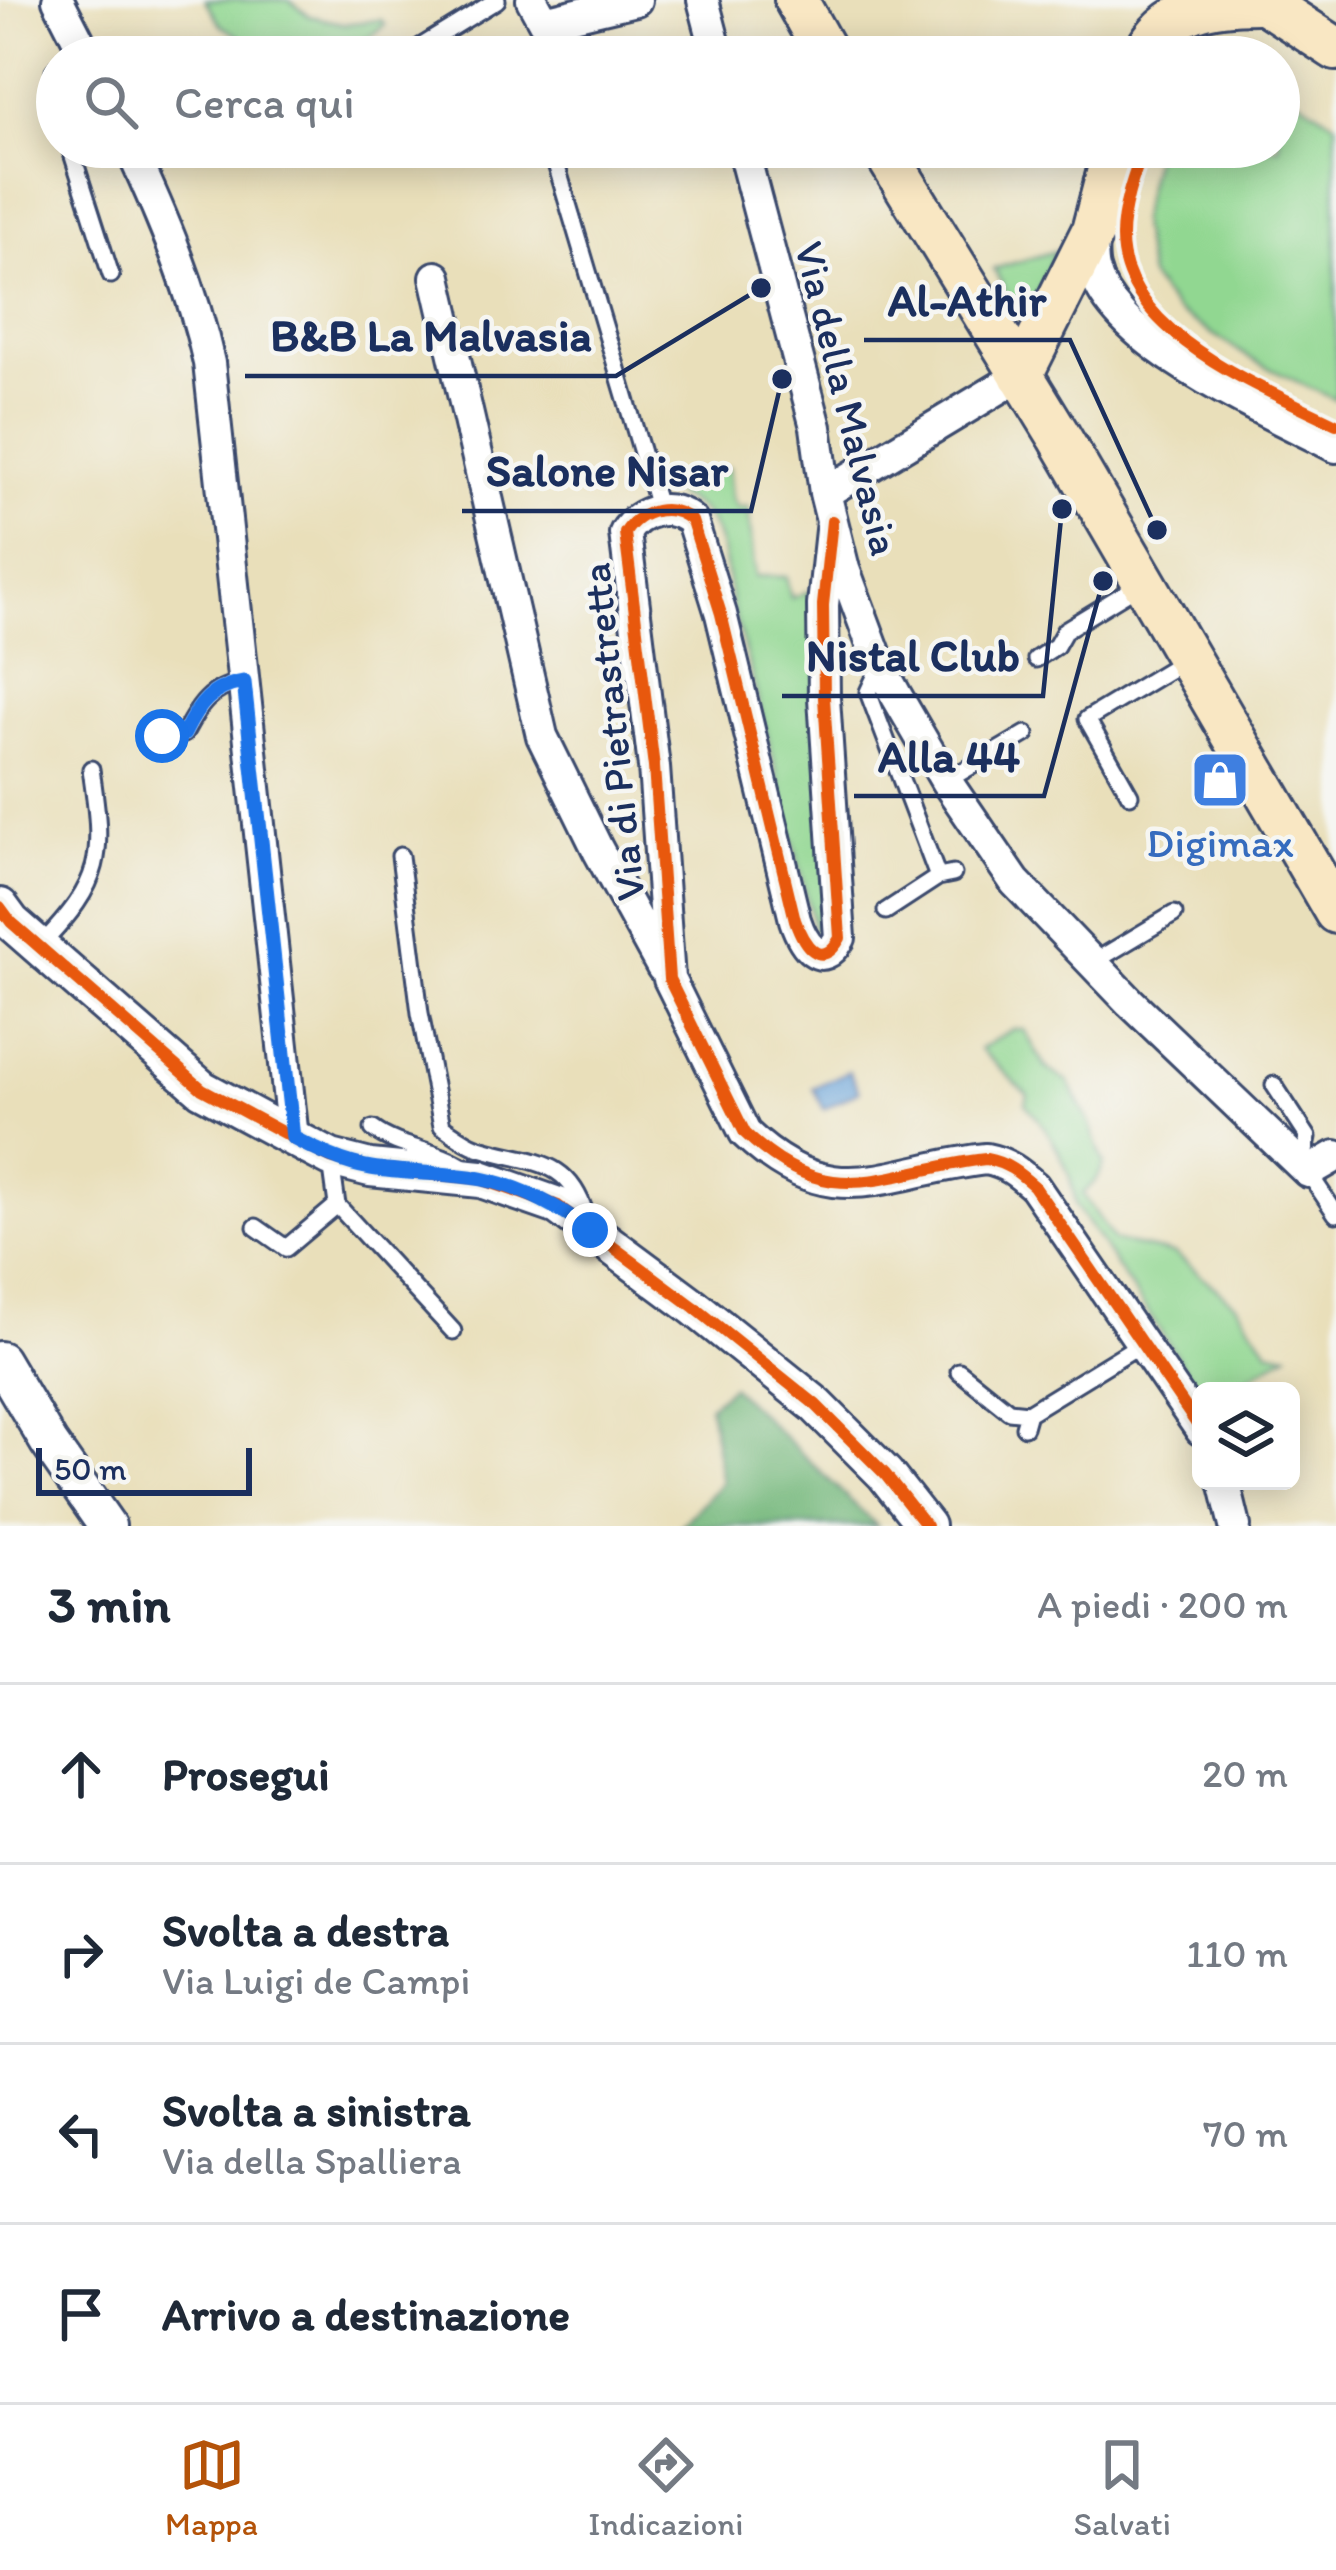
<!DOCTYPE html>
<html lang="it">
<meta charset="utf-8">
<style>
body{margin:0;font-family:Itim,sans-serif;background:#f6f6f7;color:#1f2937}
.controls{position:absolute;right:36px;bottom:36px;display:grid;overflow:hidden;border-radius:18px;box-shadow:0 6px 30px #0003}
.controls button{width:108px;height:108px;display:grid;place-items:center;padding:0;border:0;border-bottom:3px solid #e0e1e3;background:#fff;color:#1f2937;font:60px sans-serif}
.scale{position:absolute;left:36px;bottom:30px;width:216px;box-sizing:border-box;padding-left:12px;border:6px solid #1b2f5e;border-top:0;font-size:33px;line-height:42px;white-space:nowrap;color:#1b2f5e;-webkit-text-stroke:9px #f6f6f2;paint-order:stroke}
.stop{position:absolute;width:36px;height:36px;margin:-27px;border:9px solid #1a73e8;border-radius:50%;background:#fff}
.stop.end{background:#1a73e8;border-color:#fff;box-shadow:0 3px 12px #0008}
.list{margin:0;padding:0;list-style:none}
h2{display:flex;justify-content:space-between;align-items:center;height:156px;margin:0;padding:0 48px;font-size:51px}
h2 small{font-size:39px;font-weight:400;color:#747a83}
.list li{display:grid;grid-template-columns:78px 1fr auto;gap:36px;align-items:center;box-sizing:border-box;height:180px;padding:0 48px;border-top:3px solid #e0e1e3}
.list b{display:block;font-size:45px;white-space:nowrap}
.list p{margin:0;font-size:39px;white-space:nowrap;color:#747a83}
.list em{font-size:39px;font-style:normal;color:#747a83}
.icon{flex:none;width:66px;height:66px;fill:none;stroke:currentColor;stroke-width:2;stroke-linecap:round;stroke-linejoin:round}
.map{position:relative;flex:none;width:1336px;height:1526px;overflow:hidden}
.search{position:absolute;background:#fff;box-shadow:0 6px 30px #0003;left:36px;right:36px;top:36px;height:132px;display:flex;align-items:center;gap:30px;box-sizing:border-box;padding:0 42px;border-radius:66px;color:#747a83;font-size:45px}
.sheet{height:876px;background:#fff}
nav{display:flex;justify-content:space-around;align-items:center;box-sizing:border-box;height:168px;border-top:3px solid #e0e1e3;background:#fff;font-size:33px;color:#747a83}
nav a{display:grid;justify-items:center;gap:6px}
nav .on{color:#b45309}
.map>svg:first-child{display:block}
</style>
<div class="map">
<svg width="1336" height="1526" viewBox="0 0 1336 1526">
<rect width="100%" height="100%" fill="#f6f6f2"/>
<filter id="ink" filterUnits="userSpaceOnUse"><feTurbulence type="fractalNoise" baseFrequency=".00833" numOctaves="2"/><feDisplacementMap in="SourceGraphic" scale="24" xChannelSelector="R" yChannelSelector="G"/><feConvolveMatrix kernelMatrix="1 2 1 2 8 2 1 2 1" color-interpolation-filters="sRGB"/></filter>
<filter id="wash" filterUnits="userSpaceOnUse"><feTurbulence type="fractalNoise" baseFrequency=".004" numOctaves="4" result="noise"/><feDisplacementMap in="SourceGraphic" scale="48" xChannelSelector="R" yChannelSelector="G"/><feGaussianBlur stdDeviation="2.7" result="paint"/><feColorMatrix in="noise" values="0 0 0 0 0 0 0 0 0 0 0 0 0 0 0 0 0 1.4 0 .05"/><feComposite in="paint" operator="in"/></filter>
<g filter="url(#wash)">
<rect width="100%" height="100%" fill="#e9dfba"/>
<path fill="#91d791" stroke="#568378" stroke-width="3" d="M205 0H289L309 16 345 24 381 20 385 25 358 46 361 57H272L221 25Z
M1279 86 1336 123V400L1256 362 1175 310 1149 277 1139 220 1156 147H1279Z
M1055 251 1031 309 1017 313 994 269Z
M728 468 731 498 738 509 748 507 755 576 786 577 791 598 815 590 829 933 824 941 815 933C790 826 765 719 734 613 726 584 727 550 711 524 703 509 692 502 676 496L674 488Z
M1013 1029 1024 1030 1046 1068 1068 1082 1089 1122 1104 1164 1098 1178 1083 1194 1114 1241 1175 1254 1236 1304 1269 1350 1288 1353 1225 1391 1201 1392 1076 1206C1071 1166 1052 1134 1026 1104L1028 1095 980 1049Z"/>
<path fill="#74b87b" stroke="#48746c" stroke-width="3" d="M731 1386 877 1526H681L722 1482 709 1406Z"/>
<path fill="#68a2d8" stroke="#42689b" stroke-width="3" d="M849 1071 859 1091 824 1109 813 1088Z"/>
</g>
<g filter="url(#ink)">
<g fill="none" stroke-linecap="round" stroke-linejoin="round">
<defs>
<path id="service" d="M404 57 497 0
M57 68 54 71 57 86
M70 147 111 275
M551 147 659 510
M1036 659 1056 646 1065 630 1142 583
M880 666 868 692 938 877 953 874
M162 736 184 734C199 705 211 687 244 682
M946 781 1026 734
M1130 795 1087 719 1187 659
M400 856 420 1013 442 1126C453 1133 465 1143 477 1147 527 1164 568 1154 586 1216
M886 911 938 877
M40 946C104 880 104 857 91 769
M1092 963 1174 914
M1274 1085 1308 1137 1302 1166
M373 1129C400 1149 435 1149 464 1167
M331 1161 337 1205 453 1331
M1308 1172 1336 1214
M256 1227 286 1248 337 1205
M959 1371 1009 1411 1028 1413
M1024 1427 1028 1413 1144 1342"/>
<path id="minor" d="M58 0 87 57
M532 0 544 22 636 0
M703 0 718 57
M130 147C162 215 193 289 209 363L293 1138
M742 147 816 427 825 493 844 569 880 666 896 695 946 781 1015 882 1130 1002 1308 1172 1336 1156
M1093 231C1093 243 1091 257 1094 269 1111 345 1271 413 1336 447
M436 277 542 736 598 850 662 967
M825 493 1021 375
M832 521 823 605 824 698 840 938C821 972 803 944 795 920L721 614 692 521C671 502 640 509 625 533L654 767 669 979 745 1133C833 1217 886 1170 986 1159 1007 1163 1018 1172 1034 1186L1201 1430
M1224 1481 1235 1526"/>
<path id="tertiary" d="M0 907 11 922 202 1089 293 1138 331 1158 370 1168 481 1179 558 1206 694 1307 816 1405 885 1474 926 1526
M0 1360 49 1443 107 1526"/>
<path id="secondary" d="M796 0 828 57
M1261 0 1336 49
M1143 57C1167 7 1214 1 1265 2
M882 147 1059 436 1336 912
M1021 375 1093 231 1115 147"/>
</defs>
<use href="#service" stroke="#3a496c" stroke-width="21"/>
<use href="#minor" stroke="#3a496c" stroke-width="36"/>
<use href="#tertiary" stroke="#3a496c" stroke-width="42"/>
<use href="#secondary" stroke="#3a496c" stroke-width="48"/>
<use href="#service" stroke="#fff" stroke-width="15"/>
<use href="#minor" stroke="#fff" stroke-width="30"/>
<use href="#tertiary" stroke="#fff" stroke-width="36"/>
<use href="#secondary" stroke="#f9e7c3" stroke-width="42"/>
<defs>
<path id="cycleway" d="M1144 147C1134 175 1122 207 1122 237 1121 334 1264 388 1336 424
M832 521 823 605 824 698 840 938C821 972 803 944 795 920L721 614 692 521C671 502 640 509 625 533L654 767 669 979 745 1133C833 1217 886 1170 986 1159 1007 1163 1018 1172 1034 1186L1201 1430
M0 907 11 922 202 1089 293 1138 331 1158 370 1168 481 1179 558 1206 694 1307 816 1405 885 1474 926 1526"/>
</defs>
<use href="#cycleway" stroke="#f6f6f2" stroke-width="20"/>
<use href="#cycleway" stroke="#e8590c" stroke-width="12"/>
</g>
</g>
<g fill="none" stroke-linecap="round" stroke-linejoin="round" filter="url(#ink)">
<path stroke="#1a73e8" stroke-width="15" d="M162 736 184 734C198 705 211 687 244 682L293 1138C318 1151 342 1163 371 1168 407 1174 445 1172 482 1179 522 1187 557 1206 590 1230"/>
</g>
<defs>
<symbol id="shop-square" viewBox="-11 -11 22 22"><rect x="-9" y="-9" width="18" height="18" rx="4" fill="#3f7fe0" stroke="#f6f6f2"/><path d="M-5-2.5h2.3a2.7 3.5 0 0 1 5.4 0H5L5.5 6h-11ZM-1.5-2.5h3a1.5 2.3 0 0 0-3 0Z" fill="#fff"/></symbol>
</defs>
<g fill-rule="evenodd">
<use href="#shop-square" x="1187" y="747" width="66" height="66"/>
</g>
<g text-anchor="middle" stroke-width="9" stroke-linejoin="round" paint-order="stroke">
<g font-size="42" fill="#1b2f5e" stroke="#f6f6f2">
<text transform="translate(848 398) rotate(76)" y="15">Via della Malvasia</text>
<text transform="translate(612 732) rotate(-96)" y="15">Via di Pietrastretta</text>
</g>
<g font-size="42" fill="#366cbe" stroke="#f6f6f2">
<text x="1220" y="857">Digimax</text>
</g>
</g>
<path fill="none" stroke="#1b2f5e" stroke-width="4.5" d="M1157 530L1070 340H864M761 288L616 376H245M782 379L751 511H462M1062 509L1043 696H782M1103 581L1044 796H854"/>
<g fill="#1b2f5e" stroke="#f6f6f2" stroke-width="4.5">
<circle cx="1157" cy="530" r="12"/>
<circle cx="761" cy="288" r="12"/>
<circle cx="782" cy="379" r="12"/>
<circle cx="1062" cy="509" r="12"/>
<circle cx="1103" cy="581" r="12"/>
</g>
<g font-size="45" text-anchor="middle" font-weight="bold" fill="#1b2f5e" stroke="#f6f6f2" stroke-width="9" stroke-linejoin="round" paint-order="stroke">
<text x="967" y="316">Al-Athir</text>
<text x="431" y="351">B&amp;B La Malvasia</text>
<text x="607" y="486">Salone Nisar</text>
<text x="913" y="671">Nistal Club</text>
<text x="949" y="772">Alla 44</text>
</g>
</svg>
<div class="controls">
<button><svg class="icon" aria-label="layers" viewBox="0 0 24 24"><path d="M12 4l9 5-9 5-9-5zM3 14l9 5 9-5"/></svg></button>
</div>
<div class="scale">50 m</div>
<div class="stop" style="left:162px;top:736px"></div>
<div class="stop end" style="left:590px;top:1230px"></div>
<div class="search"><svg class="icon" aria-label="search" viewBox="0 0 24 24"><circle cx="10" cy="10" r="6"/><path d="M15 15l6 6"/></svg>Cerca qui</div>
</div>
<section class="sheet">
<h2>3 min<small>A piedi · 200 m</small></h2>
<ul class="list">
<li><svg class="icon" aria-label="ahead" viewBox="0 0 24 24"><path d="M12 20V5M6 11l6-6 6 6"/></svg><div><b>Prosegui</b></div><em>20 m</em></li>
<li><svg class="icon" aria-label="right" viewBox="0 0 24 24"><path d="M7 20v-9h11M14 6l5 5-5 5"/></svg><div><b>Svolta a destra</b><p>Via Luigi de Campi</p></div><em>110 m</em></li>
<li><svg class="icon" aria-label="left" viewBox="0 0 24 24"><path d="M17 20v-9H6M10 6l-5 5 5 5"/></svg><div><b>Svolta a sinistra</b><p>Via della Spalliera</p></div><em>70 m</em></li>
<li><svg class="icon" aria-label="arrive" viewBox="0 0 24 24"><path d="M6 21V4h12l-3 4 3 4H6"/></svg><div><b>Arrivo a destinazione</b></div></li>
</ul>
</section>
<nav>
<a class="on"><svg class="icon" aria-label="map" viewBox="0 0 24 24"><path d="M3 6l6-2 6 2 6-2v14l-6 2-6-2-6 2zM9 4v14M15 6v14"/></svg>Mappa</a>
<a><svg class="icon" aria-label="directions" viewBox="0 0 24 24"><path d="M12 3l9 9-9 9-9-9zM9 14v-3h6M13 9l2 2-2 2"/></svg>Indicazioni</a>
<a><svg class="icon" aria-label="saved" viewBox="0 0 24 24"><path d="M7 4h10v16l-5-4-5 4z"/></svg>Salvati</a>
</nav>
